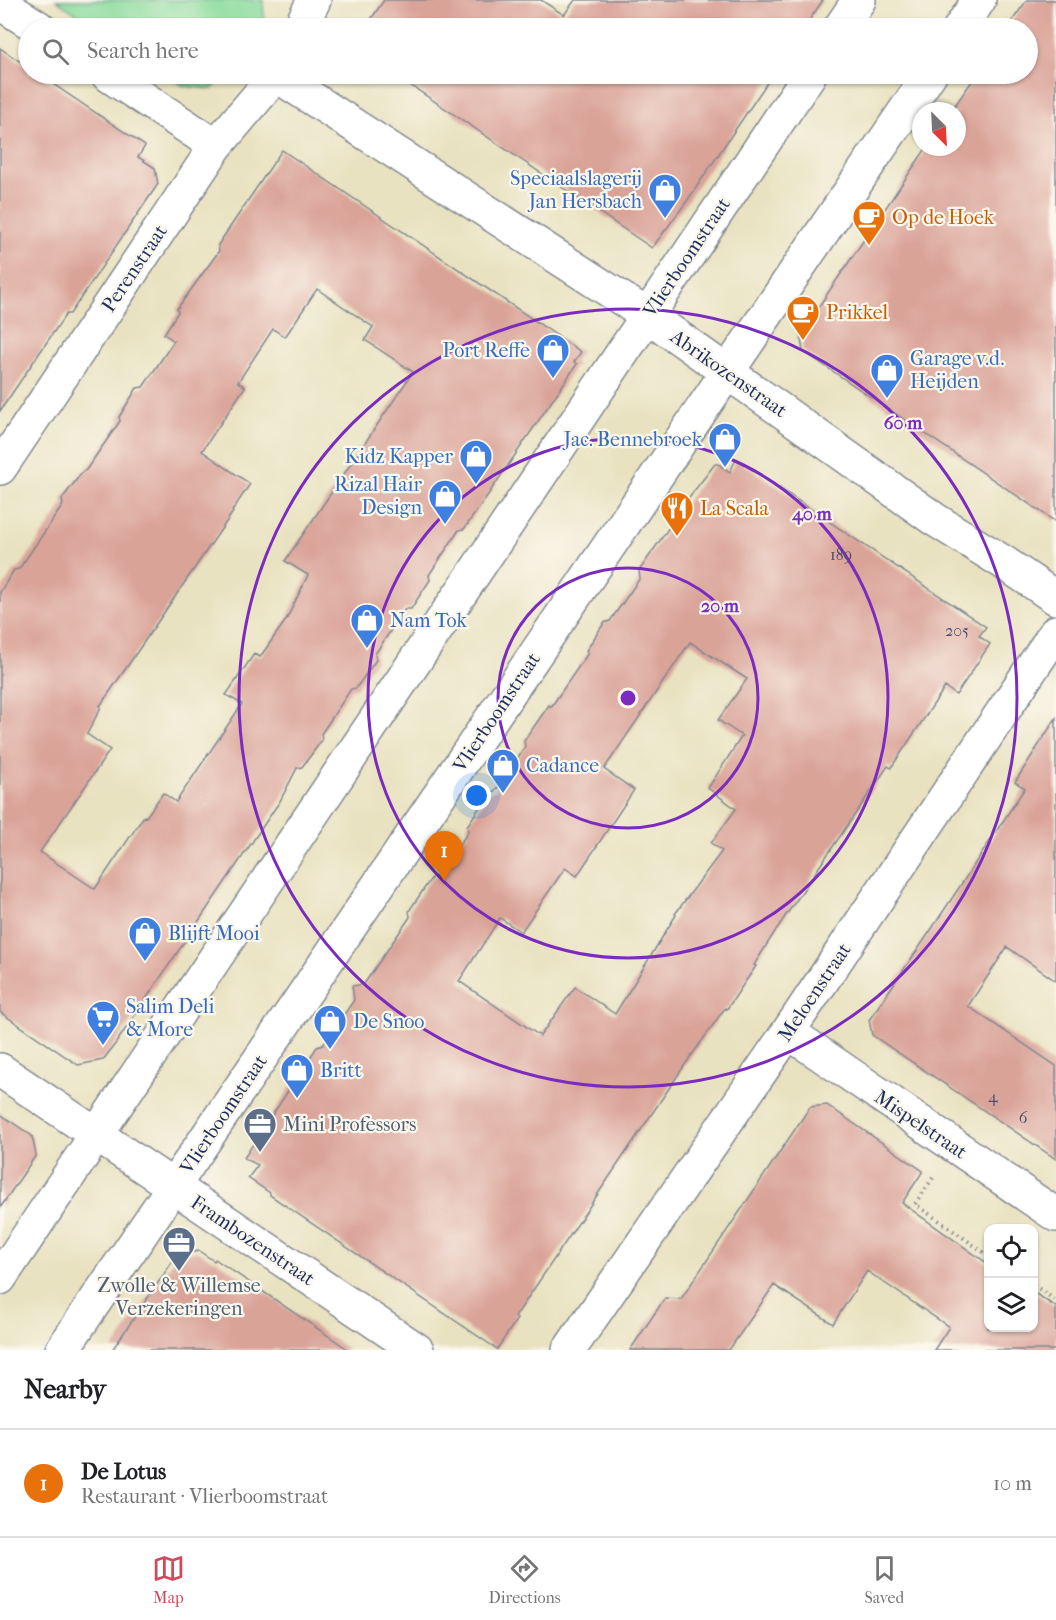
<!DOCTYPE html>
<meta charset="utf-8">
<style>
body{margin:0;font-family:"IM FELL French Canon",serif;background:#f2f2f2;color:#202124}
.controls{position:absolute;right:18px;bottom:18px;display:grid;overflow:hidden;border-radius:12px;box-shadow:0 2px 4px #0004}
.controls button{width:54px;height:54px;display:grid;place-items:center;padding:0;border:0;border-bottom:2px solid #e0e0e0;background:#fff;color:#202124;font:30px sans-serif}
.compass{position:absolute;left:912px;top:102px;width:54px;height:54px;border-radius:50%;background:#fff;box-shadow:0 2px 4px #0004;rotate:156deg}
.you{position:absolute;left:477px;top:796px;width:21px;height:21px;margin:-15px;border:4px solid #fff;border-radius:50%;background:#1a73e8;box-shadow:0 0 0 9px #1a73e833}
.badge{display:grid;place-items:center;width:39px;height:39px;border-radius:50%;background:#d1495b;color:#fff;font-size:20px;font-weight:700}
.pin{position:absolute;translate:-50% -50px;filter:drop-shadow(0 2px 3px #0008)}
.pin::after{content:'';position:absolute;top:32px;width:21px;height:18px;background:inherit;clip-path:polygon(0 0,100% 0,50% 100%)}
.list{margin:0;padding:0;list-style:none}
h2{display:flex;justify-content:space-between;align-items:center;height:78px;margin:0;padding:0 24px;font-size:26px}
h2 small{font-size:20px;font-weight:400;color:#757577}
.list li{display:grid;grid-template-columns:39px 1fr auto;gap:18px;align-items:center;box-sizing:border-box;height:108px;padding:0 24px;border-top:2px solid #e0e0e0}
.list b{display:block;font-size:22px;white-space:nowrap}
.list p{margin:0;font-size:20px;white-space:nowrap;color:#757577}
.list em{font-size:20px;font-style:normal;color:#757577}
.icon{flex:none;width:33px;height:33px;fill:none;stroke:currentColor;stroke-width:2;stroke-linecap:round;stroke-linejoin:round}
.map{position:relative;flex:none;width:1056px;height:1350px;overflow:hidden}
.search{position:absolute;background:#fff;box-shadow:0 2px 4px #0004;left:18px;right:18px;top:18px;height:66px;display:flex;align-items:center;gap:15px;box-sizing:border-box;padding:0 21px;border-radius:33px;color:#757577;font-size:22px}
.sheet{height:186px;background:#fff}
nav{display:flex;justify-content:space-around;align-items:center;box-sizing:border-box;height:84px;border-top:2px solid #e0e0e0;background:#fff;font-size:16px;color:#757577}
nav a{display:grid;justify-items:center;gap:3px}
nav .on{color:#d1495b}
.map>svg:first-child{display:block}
</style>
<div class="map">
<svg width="1056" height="1350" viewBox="0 0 1056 1350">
<rect width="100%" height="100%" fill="#fbf7ec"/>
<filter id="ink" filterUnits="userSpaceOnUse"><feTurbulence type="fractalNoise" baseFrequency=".0167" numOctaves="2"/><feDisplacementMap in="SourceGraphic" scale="12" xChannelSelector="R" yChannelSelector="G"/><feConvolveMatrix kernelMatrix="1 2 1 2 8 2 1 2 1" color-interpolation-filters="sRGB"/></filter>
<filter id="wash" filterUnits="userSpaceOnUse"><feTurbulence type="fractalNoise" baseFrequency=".008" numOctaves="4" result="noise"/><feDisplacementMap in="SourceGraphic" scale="24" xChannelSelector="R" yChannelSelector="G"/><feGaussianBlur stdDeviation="1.35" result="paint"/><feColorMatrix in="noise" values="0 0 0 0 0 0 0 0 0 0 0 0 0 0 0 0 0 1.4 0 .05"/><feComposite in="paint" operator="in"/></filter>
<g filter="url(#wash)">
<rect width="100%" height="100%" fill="#e9e2c1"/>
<path fill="#8adc9d" stroke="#52867e" stroke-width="1.5" d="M56 0H263L264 18 258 28H98Z
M166 74H225L212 89 184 86Z"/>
<g id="blocks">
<path fill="#daa398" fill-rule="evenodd" d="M384 0H541L564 15 575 0H823L804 28H365Z
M1027 0H1056V522L803 351 800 334 927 147H957V111H951L977 74H1028V28H1007Z
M0 48 28 67V74H38L145 146 138 157 155 168 158 184 70 314H66L0 411Z
M394 74H773L687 201 652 248Z
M282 150 581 352 574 362 577 364 481 505 464 529 459 530 429 575 430 580 420 595 411 609H405L375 654 376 660 356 688 351 689 321 734 322 740 302 767 297 768 280 801 116 1043 103 1060 78 1065 0 1012V592L14 570 19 569 63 505 62 499 83 471 86 470 120 421 119 417 137 388 143 387 174 341 164 334 178 312 177 309 219 251 218 245ZM317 289 373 327 365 340 413 372 285 561 308 575 286 620 260 657 254 654 226 695 242 704 176 802 163 793 146 817 144 816 95 889 40 852 110 750 87 734 101 707 100 706 233 512 232 511 250 484 202 451 245 387 238 382 273 329 285 337Z
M736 459 986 627 979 636 990 644 956 695 945 687 891 768 888 766 776 930 754 965 756 966 741 988 727 1009 725 1008 682 1069 515 1317 517 1319 497 1349 270 1195V1193L248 1178 258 1165 244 1158 317 1047 323 1045 354 1000 352 986 364 984 410 917 409 911 432 877 438 876 468 832 467 826 490 792 495 791 525 747 524 741 549 705 551 707 588 653 586 651 604 623 610 621 640 578 639 571 694 491 715 464H718L730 472ZM690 642 747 679 718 720 742 736 708 788 736 809 711 843 722 851 675 914 676 915 615 1014 575 987 540 1036 459 981 500 918 521 932 565 868 577 876 634 790 604 769Z
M1056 718V981L1007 947 968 1006 1056 1066V1159L872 1035 869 1020 929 933 1025 788 1015 782Z
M827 1105 923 1171 902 1203 988 1264V1328H1034V1294H1036L1056 1307V1350H934L949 1327 867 1271 833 1324 774 1285 729 1350H630L665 1298 681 1299 810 1107Z
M0 1114 32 1136 36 1155 0 1208Z
M199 1251 214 1261 215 1259 349 1350H112L177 1255Z"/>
</g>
</g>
<g filter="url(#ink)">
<use href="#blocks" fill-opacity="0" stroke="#828890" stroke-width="1.5"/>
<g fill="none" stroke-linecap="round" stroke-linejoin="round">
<defs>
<path id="minor" d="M0 3 39 28
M300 28 314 0
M840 28 859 0
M960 28 979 0
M107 74 216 146
M276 75 647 315 934 519 1003 562 1056 598
M0 468 216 146 277 74
M788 1032 1056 1215
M0 1070 417 1350
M0 1278 810 74
M62 1350 930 74
M569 1350 788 1032 1056 632"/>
</defs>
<use href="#minor" stroke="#828890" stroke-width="36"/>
<path stroke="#828890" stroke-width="4" stroke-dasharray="1.5 4.5" stroke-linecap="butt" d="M933 1178 915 1204 988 1255
M1034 1285 1056 1301"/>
<use href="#minor" stroke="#fff" stroke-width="33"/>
</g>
</g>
<g fill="none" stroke="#7b2cbf" stroke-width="3">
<circle cx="628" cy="698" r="130"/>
<circle cx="628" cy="698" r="260"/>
<circle cx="628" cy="698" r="389"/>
</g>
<defs>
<symbol id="shop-pin" viewBox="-11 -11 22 30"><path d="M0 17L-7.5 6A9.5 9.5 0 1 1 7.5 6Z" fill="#3f7fe0" stroke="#fbf7ec"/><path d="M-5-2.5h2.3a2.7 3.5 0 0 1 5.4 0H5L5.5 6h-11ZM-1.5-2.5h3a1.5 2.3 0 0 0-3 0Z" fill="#fff"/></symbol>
<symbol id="cafe-pin" viewBox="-11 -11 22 30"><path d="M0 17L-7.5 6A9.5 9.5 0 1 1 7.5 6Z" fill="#e8710a" stroke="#fbf7ec"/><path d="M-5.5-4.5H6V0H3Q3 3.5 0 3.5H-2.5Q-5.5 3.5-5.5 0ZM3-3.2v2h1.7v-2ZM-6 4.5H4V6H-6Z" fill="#fff"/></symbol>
<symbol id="restaurant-pin" viewBox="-11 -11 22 30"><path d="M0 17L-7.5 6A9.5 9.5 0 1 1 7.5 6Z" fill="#e8710a" stroke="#fbf7ec"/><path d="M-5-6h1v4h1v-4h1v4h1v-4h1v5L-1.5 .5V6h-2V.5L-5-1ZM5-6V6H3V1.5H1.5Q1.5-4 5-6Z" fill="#fff"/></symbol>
<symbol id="supermarket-pin" viewBox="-11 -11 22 30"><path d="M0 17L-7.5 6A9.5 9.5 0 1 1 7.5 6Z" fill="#3f7fe0" stroke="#fbf7ec"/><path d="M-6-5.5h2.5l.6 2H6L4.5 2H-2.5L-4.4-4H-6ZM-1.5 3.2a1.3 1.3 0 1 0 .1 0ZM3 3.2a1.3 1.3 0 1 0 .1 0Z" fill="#fff"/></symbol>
<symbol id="office-pin" viewBox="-11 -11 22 30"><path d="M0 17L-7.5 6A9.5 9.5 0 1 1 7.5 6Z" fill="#5c6f8a" stroke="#fbf7ec"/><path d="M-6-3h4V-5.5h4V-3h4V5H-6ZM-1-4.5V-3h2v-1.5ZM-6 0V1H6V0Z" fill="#fff"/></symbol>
</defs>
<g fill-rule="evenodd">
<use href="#shop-pin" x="646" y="171" width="38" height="52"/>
<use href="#cafe-pin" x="850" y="198" width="38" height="52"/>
<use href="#cafe-pin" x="784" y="293" width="38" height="52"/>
<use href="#shop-pin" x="534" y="331" width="38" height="52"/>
<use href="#shop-pin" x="868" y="351" width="38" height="52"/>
<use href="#shop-pin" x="706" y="420" width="38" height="52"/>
<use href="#shop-pin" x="457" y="437" width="38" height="52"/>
<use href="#shop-pin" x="426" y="477" width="38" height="52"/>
<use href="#restaurant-pin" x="658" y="489" width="38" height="52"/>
<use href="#shop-pin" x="348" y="601" width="38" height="52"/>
<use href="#shop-pin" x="484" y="746" width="38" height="52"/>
<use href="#shop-pin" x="126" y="914" width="38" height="52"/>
<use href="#supermarket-pin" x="84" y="998" width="38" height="52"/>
<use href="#shop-pin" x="311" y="1002" width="38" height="52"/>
<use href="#shop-pin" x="278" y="1051" width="38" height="52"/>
<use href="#office-pin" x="241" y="1105" width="38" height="52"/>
<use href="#office-pin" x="160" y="1224" width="38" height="52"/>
</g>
<g text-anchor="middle" stroke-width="4.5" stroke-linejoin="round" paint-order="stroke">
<g font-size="16" fill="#4b4c6c">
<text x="841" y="560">189</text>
<text x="957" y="636">205</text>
<text x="993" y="1102">4</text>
<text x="1023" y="1123">6</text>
</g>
<g font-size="20" fill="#366cbe" stroke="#fbf7ec" text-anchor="start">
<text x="642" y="185" text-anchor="end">Speciaalslagerij<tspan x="642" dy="23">Jan Hersbach</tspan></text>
<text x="530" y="357" text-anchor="end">Port Reffe</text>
<text x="910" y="365">Garage v.d.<tspan x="910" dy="23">Heijden</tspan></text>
<text x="702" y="446" text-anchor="end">Jac. Bennebroek</text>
<text x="453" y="463" text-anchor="end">Kidz Kapper</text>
<text x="422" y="491" text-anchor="end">Rizal Hair<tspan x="422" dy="23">Design</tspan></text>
<text x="390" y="627">Nam Tok</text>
<text x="526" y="772">Cadance</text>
<text x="168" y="940">Blijft Mooi</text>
<text x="126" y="1013">Salim Deli<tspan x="126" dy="23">&amp; More</tspan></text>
<text x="353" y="1028">De Snoo</text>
<text x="320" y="1077">Britt</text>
</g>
<g font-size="20" fill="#c56008" stroke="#fbf7ec" text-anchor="start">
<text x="892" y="224">Op de Hoek</text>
<text x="826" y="319">Prikkel</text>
<text x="700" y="515">La Scala</text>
</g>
<g font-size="20" fill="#1b2f5e" stroke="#fbf7ec">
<text transform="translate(686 257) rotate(-56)" y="7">Vlierboomstraat</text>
<text transform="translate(134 268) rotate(-56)" y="7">Perenstraat</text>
<text transform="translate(729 373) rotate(35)" y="7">Abrikozenstraat</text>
<text transform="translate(496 712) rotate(-56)" y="7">Vlierboomstraat</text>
<text transform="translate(814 992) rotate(-56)" y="7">Meloenstraat</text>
<text transform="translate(223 1114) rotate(-56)" y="7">Vlierboomstraat</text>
<text transform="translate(921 1124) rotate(34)" y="7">Mispelstraat</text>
<text transform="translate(253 1240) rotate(34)" y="7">Frambozenstraat</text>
</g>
<g font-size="20" fill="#4e5e75" stroke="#fbf7ec" text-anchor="start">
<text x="283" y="1131">Mini Professors</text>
<text x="179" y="1292" text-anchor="middle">Zwolle &amp; Willemse<tspan x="179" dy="23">Verzekeringen</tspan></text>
</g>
</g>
<circle cx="628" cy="698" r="9" fill="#7b2cbf" stroke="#fbf7ec" stroke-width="3"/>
<g font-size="18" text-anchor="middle" font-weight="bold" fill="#7b2cbf" stroke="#fbf7ec" stroke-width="4.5" stroke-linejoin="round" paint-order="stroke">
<text x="903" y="429">60 m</text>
<text x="812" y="520">40 m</text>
<text x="720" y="612">20 m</text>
</g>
</svg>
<div class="controls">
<button><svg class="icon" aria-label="locate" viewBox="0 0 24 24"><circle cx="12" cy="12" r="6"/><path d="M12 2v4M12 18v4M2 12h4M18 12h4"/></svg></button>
<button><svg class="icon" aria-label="layers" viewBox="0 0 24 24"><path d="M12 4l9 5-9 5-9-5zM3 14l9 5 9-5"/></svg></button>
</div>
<svg class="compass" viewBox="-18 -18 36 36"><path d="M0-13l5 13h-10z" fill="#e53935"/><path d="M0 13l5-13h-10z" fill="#757577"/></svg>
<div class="you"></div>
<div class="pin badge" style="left:444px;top:881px;background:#e8710a">1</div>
<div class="search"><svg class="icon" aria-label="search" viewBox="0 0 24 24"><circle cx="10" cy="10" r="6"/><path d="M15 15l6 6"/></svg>Search here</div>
</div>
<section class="sheet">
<h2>Nearby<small></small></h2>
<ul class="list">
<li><span class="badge" style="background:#e8710a">1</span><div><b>De Lotus</b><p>Restaurant · Vlierboomstraat</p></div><em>10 m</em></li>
</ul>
</section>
<nav>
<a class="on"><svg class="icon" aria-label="map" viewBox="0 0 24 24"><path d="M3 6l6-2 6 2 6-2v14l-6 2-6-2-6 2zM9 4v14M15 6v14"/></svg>Map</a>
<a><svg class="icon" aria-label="directions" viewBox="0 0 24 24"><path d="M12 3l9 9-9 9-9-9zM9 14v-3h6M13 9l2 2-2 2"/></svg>Directions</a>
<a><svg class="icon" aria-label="saved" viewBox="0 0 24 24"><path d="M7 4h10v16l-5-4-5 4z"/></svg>Saved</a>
</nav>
